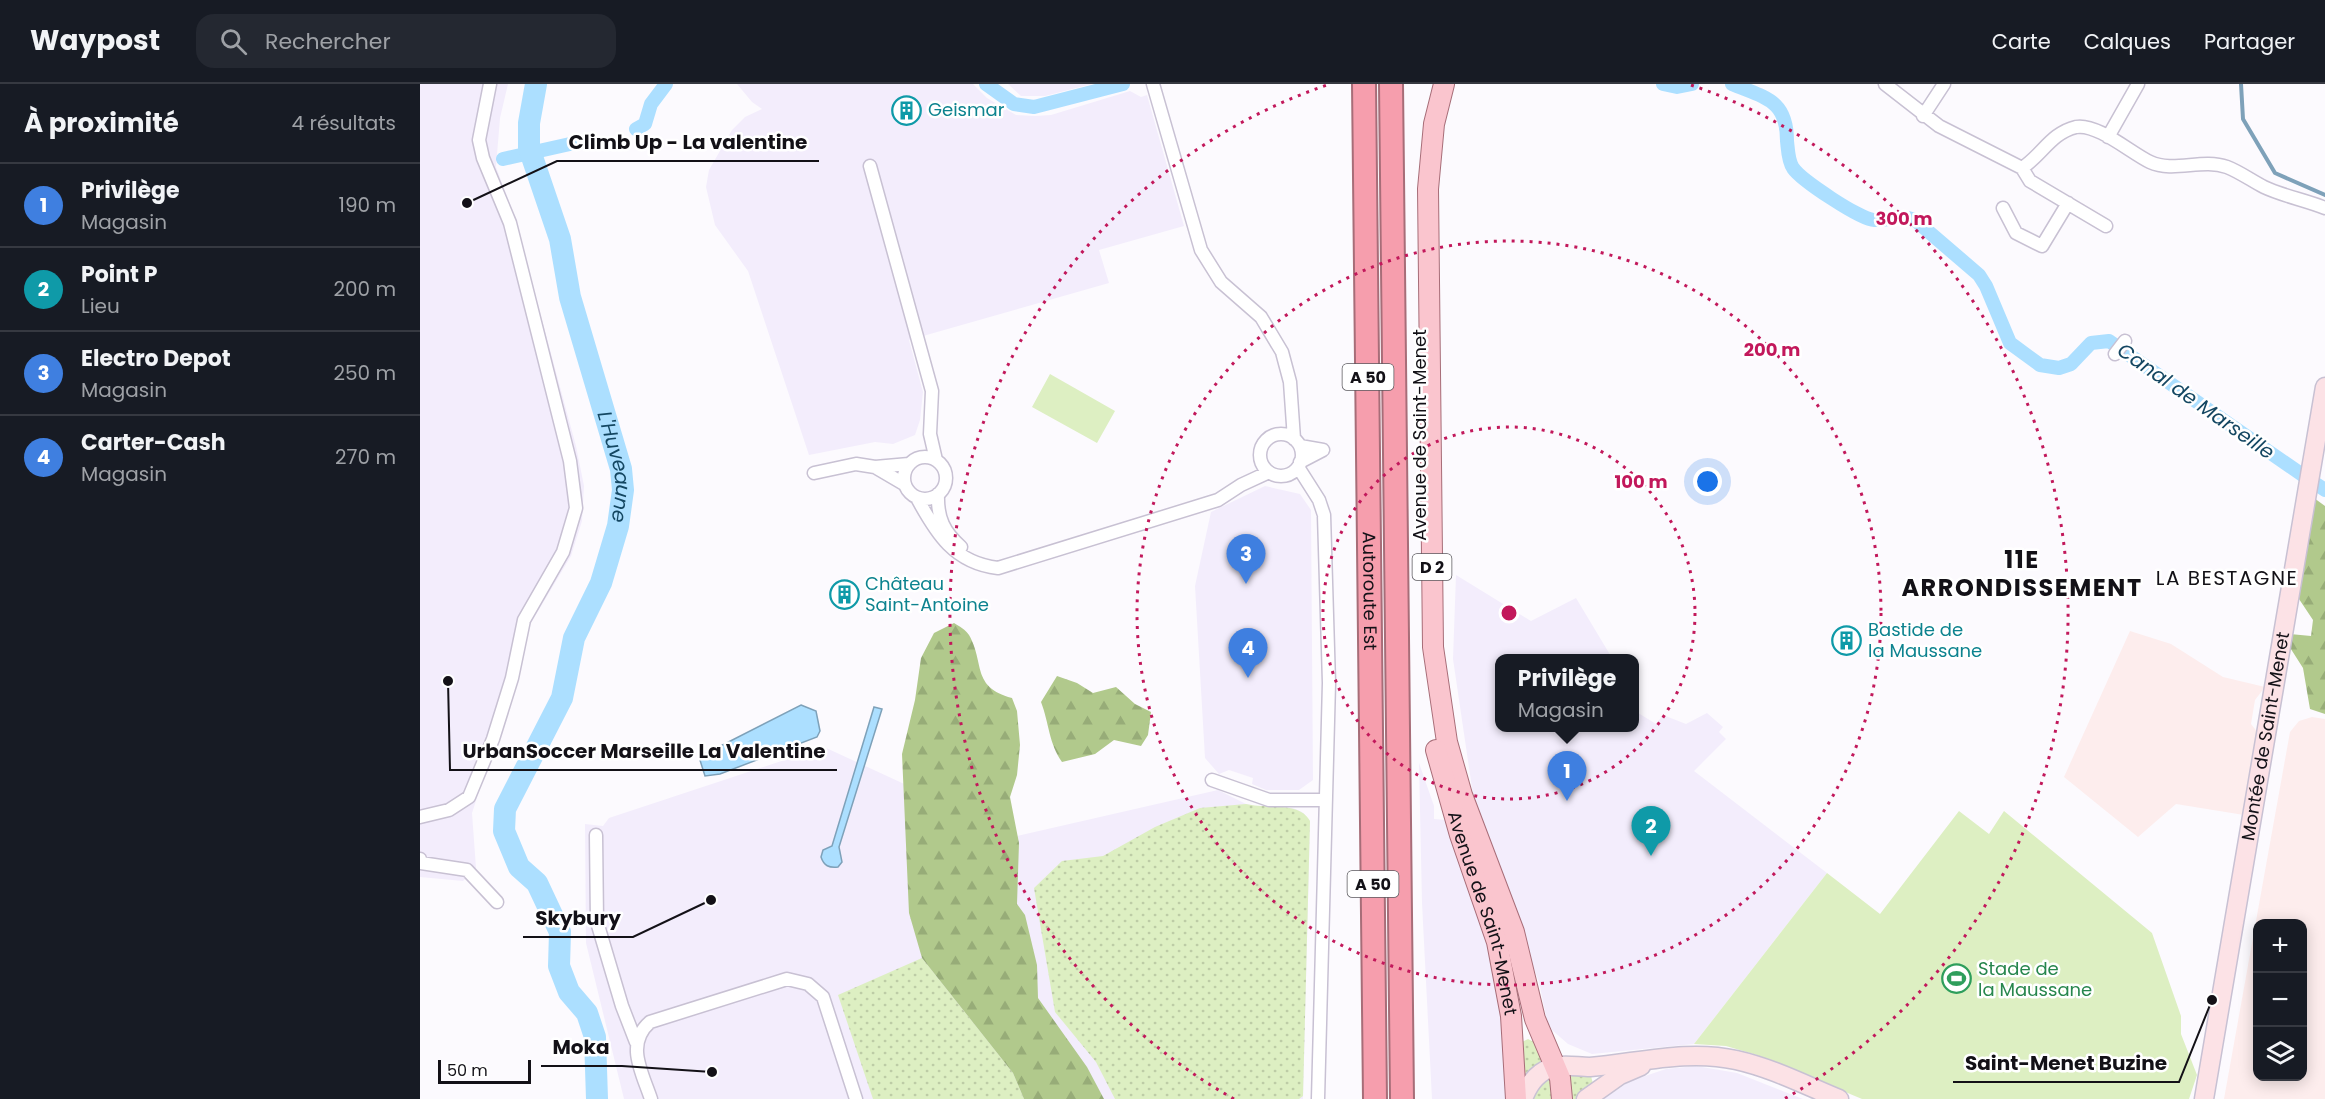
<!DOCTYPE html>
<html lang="fr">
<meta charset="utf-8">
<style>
body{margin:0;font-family:Poppins,sans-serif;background:#242831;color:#f1f3f6}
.controls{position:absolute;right:18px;bottom:18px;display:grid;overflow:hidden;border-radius:12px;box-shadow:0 3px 15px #0003}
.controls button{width:54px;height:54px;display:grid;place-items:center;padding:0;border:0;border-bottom:2px solid #363941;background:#171b24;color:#f1f3f6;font:30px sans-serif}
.scale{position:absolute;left:18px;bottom:15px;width:93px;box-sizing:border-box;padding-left:6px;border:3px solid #131117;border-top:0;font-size:16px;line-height:21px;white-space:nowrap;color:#131117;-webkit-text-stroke:4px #fff;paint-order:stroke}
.you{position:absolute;left:1288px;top:398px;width:21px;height:21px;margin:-15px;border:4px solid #fff;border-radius:50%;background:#1a73e8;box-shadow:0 0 0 9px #1a73e833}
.badge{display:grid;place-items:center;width:39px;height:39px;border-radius:50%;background:#db2777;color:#fff;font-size:20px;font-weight:700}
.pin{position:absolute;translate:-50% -50px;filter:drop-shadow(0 2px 3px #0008)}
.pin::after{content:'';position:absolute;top:32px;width:21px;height:18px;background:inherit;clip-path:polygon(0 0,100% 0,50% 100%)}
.popup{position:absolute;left:1075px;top:570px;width:144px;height:78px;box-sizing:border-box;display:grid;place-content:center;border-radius:12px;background:#171b24;filter:drop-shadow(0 2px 4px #0005);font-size:20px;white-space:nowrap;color:#9ea1a6}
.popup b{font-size:22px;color:#f1f3f6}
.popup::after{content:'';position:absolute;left:50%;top:100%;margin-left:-12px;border:12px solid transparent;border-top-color:#171b24}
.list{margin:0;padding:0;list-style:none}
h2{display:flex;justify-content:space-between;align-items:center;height:78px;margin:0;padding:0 24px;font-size:26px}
h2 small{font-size:20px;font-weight:400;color:#9ea1a6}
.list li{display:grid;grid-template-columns:39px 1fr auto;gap:18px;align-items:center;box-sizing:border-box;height:84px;padding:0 24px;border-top:2px solid #363941}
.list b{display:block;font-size:22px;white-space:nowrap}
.list p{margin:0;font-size:20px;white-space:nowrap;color:#9ea1a6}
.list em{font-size:20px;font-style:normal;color:#9ea1a6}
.icon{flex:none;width:33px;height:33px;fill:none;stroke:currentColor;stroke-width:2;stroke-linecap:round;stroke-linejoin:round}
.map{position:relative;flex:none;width:1905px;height:1015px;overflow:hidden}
header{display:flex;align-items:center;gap:36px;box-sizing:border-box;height:84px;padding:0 30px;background:#171b24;border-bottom:2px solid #363941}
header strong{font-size:28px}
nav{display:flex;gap:33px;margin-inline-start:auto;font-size:21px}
.search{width:420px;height:54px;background:#242831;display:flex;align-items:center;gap:15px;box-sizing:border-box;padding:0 21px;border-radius:18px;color:#9ea1a6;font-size:22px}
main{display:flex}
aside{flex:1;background:#171b24}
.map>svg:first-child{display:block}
</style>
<header>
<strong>Waypost</strong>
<div class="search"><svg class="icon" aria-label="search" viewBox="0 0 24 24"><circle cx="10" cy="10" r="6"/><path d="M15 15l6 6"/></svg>Rechercher</div>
<nav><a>Carte</a><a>Calques</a><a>Partager</a></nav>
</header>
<main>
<aside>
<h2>À proximité<small>4 résultats</small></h2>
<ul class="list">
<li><span class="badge" style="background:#3f7fe0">1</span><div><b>Privilège</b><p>Magasin</p></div><em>190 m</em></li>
<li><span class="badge" style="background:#0f9aa8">2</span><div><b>Point P</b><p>Lieu</p></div><em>200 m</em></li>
<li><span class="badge" style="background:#3f7fe0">3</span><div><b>Electro Depot</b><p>Magasin</p></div><em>250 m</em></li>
<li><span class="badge" style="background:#3f7fe0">4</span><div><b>Carter-Cash</b><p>Magasin</p></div><em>270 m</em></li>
</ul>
</aside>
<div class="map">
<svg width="1905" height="1015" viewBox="0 0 1905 1015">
<defs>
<pattern id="grass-dots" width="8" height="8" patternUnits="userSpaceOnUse" patternTransform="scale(1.5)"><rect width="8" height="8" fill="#ddefc2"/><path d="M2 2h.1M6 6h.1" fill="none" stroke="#bdcca6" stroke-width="1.8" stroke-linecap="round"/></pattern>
<pattern id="forest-firs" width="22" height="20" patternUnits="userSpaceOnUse" patternTransform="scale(1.5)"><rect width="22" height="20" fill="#b1c98c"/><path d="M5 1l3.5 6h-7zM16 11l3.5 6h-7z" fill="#97ac78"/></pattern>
</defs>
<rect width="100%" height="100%" fill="#fcfafe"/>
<path fill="#f3edfc" d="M0 0H88L80 34 76 83 92 125 156 362 164 402 162 437 151 472 108 544 105 567 52 729 56 784 43 797 0 793Z
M317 0H553L567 14 596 31 615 32 631 31 710 7 721 13 727 11 764 142 679 166 689 199 489 256 503 308 500 336 495 351 473 360 455 358 389 371 328 187 295 141 286 103 289 86 312 46 325 33 342 25 332 18Z
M588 0H672L625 12H601Z
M845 402 880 410 891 426 893 696 879 706H846L832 700 833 694 809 686 799 690 785 674 775 502 791 428Z
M1036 491 1111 537 1156 514 1192 574H1080V644H1214L1215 627 1236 640 1243 631 1266 640 1287 629 1303 643 1299 648 1306 655 1274 687 1407 789 1274 960 1172 970 1148 960 1132 946 1127 937 1119 898 1056 731 1033 575Z
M404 663 597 752 798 706 826 720 841 724H873L882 728 890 737 883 1015H204L166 859 165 740 183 742 189 734Z
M999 679 1014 722V735L1027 736 1068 858 1084 928 1088 1015H1012L1002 819Z
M1276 982 1317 989 1383 1015H1183L1210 997 1246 985Z"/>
<path fill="#fdeded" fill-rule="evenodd" d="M1710 547 1751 560 1803 593 1845 603 1835 616 1831 640 1838 649 1824 731 1756 720 1718 753 1644 693Z
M1892 633 1905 635V1015H1804L1870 648 1879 637ZM1838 840H1882V992H1838Z"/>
<path fill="url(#grass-dots)" d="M826 720C845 725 880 717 890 737L883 1012 879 1015H695L676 978 635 928 614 804 642 777 683 772 735 743 780 724Z
M502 874 593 989 604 1015H453L418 911Z
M1108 955 1114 958 1126 979 1104 995 1102 958Z
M1131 991 1136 1015H1110L1114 1005Z
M1147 991 1171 992 1173 1000 1158 1015H1149Z"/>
<path fill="url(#forest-firs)" d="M1894 414 1905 422V630L1890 625 1883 584 1869 562 1870 550 1891 552 1893 536 1877 512Z
M534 539C539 542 546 546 549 551 565 579 551 603 592 614L597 627 600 661 597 691 590 713 599 759 597 820 605 831 617 881 618 914 667 983 684 1015H604L593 989 502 874 489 829 482 670 495 616 501 574 514 549Z
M637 592 657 599 673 609 696 603 715 620 731 628 728 651 721 662 694 656 675 670 642 678C629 660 629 639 621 618Z"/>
<path fill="#ddefc2" d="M630 290 695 327 677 359 612 323Z
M1539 727 1569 750 1584 727 1732 849 1761 932V950L1777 991 1769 1015H1442L1337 971 1306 962 1274 960 1407 789 1460 830Z"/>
<path fill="#acdfff" stroke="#7ea1b9" stroke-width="1.5" d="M381 621 396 627 400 647 397 653 300 690 285 692 279 673Z
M454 623 462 625 419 763 422 778 418 783C409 784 404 782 401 773L403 766 412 762Z"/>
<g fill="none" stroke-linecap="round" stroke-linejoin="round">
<path stroke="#7ea1b9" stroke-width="4" d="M1821 0 1823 35 1855 89 1905 111"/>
<path stroke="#acdfff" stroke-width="14" d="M566 0 594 20 614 23 703 0
M1243 0 1257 3 1272 0
M1312 0C1346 14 1367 16 1367 57 1368 65 1368 77 1373 84 1381 96 1441 136 1454 136 1470 137 1480 130 1495 136L1559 191 1566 202 1590 259 1620 281 1639 284 1651 280 1671 259 1689 257 1884 392
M216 45 225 40 231 20 246 0
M83 75 150 60
M1896 400 1905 406"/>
<path stroke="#acdfff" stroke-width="22" id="s1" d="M116 0 109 39V64L140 155 150 213 201 385 203 406 198 442 181 499 154 554 142 614 85 725 84 747 99 783 117 799 140 848 139 882 149 908 167 929 175 953 177 1015"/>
<defs>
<path id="minor" d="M733 0 781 166 801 198 841 233 862 268 870 298 874 355
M1465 0 1519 42 1602 84C1622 71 1631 49 1656 43 1677 39 1711 69 1730 78 1754 89 1782 74 1807 83 1820 88 1832 97 1844 103 1863 112 1885 116 1905 124
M1503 32 1524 0
M1688 53 1718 0
M450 82 512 307 510 350 516 376
M1602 84 1610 97 1686 142
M1583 124 1596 149 1622 162 1648 119
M1695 270 1705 257
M840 371a21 21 0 1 1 42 0a21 21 0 1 1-42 0Z
M880 362 903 366 880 378
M484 394a21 21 0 1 1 42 0a21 21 0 1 1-42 0Z
M455 383 484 400
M878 383 899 416 904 431 909 599 898 1015
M394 389 436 380 455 383 489 380
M518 410C517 434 524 448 541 463
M497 414C516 449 534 479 578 484L798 416 821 401 849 388
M792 696 849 716H906
M0 733 29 726 49 713 73 655 92 594 104 536 143 468 156 424 150 377 90 139 63 74 59 56 70 0
M176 751 177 838 202 922 216 958
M0 775 1 779 47 786 77 818
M231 1015C222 988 205 960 230 938L367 895 388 900 403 913 436 1015"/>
<g id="secondary">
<path d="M1103 1015C1108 1001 1117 988 1133 983 1144 980 1158 983 1170 983 1218 979 1268 965 1316 976 1352 984 1385 1001 1419 1015"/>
<path d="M1166 1015 1200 991 1221 982"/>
<path id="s2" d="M1784 1015 1905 303"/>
</g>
<g id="primary">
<path d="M1024 0 1014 40 1008 105 1013 563 1027 658 1042 711 1094 848 1115 935 1140 994 1142 1015"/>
<path id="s3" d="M1016 666 1040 751 1077 858 1091 932 1096 1015"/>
</g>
<g id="motorway">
<path id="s4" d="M944 0 955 1015"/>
<path d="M971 0 982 1015"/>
</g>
</defs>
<use href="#minor" stroke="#c8c1d3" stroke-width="15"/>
<use href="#secondary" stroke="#c8c1d3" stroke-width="21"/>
<use href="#primary" stroke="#a76d78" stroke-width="22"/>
<use href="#motorway" stroke="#a76d78" stroke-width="26"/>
<use href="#minor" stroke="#fff" stroke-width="12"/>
<use href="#secondary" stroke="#fce2e6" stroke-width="18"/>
<use href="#primary" stroke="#fac5ce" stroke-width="20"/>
<use href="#motorway" stroke="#f69ead" stroke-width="22"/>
</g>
<g fill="none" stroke="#c2185b" stroke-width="3" stroke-dasharray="3 6">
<circle cx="1089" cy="529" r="186"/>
<circle cx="1089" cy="529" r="372"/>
<path d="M814 1015A558 558 0 0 1 907 1M1271 1A558 558 0 0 1 1364 1015"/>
</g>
<defs>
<symbol id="building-ring" viewBox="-11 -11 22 22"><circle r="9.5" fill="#fff" stroke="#0f9aa8" stroke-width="1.5"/><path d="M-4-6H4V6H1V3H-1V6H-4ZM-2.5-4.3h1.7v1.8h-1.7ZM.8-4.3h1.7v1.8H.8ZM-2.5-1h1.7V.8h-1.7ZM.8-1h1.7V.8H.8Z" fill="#0f9aa8"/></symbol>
<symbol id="stadium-ring" viewBox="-11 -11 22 22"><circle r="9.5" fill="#fff" stroke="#2e9e5b" stroke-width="1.5"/><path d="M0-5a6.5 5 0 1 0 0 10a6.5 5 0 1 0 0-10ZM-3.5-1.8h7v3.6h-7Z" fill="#2e9e5b"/></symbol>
</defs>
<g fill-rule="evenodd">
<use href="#building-ring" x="470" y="10" width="33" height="33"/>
<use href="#building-ring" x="408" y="494" width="33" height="33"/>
<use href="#building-ring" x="1410" y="540" width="33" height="33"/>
<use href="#stadium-ring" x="1520" y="878" width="33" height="33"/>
</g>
<g text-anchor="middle" stroke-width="5" stroke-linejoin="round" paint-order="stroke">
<g fill="#fff" stroke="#5a585d" stroke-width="1.5">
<rect x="922.5" y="280" width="51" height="26" rx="4.5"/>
<rect x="992.5" y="470" width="39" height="26" rx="4.5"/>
<rect x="927.5" y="787" width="51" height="26" rx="4.5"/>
</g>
<g font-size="16" font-weight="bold" fill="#131117">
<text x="948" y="299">A 50</text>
<text x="1012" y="489">D 2</text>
<text x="953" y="806">A 50</text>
</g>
<g font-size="18" fill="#0d838f" stroke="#fff" text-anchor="start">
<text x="508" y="32">Geismar</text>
<text x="445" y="506">Château<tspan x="445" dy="21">Saint-Antoine</tspan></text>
<text x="1448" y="552">Bastide de<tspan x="1448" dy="21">la Maussane</tspan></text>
</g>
<g font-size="18" fill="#131117" stroke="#fff">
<text transform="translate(1000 351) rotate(-90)" y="6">Avenue de Saint-Menet</text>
<text dy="6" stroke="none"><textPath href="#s4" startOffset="507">Autoroute Est</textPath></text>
<text dy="6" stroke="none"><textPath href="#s2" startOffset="368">Montée de Saint-Menet</textPath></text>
<text dy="6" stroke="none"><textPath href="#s3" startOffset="170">Avenue de Saint-Menet</textPath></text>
</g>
<g font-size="18" fill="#27864d" stroke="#fff" text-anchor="start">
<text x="1558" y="891">Stade de<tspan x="1558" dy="21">la Maussane</tspan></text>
</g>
<g font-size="20" font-style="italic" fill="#144762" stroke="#fff">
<text transform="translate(1776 317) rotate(35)" y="7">Canal de Marseille</text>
<text dy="7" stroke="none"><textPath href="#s1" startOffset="396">L'Huveaune</textPath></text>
</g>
<g font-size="20" letter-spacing="1.5" fill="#131117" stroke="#fff">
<text x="1807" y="501">LA BESTAGNE</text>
</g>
<g font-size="24" font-weight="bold" letter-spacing="1.5" fill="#131117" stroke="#fff">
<text x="1602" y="484">11E<tspan x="1602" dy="28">ARRONDISSEMENT</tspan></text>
</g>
</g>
<circle cx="1089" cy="529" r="9" fill="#c2185b" stroke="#fff" stroke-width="3"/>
<g font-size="18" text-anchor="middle" font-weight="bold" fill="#c2185b" stroke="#fff" stroke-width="5" stroke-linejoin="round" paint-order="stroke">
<text x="1484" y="141">300 m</text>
<text x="1352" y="272">200 m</text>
<text x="1221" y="404">100 m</text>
</g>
<path fill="none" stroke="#131117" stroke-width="2" d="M47 119L137 77H399M28 597L30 686H417M291 816L213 853H103M292 988L202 982H121M1792 916L1759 998H1533"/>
<g fill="#131117" stroke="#fff" stroke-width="2">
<circle cx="47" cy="119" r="6"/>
<circle cx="28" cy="597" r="6"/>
<circle cx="291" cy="816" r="6"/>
<circle cx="292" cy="988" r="6"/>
<circle cx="1792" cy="916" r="6"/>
</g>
<g font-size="20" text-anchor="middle" font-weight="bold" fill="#131117" stroke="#fff" stroke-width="5" stroke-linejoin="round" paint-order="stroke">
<text x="268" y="65">Climb Up - La valentine</text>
<text x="224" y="674">UrbanSoccer Marseille La Valentine</text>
<text x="158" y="841">Skybury</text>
<text x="161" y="970">Moka</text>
<text x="1646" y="986">Saint-Menet Buzine</text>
</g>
</svg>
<div class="controls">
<button>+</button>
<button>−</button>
<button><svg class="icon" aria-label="layers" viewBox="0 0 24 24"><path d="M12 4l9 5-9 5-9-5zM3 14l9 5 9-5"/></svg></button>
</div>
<div class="scale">50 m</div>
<div class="you"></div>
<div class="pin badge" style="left:1147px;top:717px;background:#3f7fe0">1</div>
<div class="popup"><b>Privilège</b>Magasin</div>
<div class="pin badge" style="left:1231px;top:772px;background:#0f9aa8">2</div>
<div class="pin badge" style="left:826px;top:500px;background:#3f7fe0">3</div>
<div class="pin badge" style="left:828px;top:594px;background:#3f7fe0">4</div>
</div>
</main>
